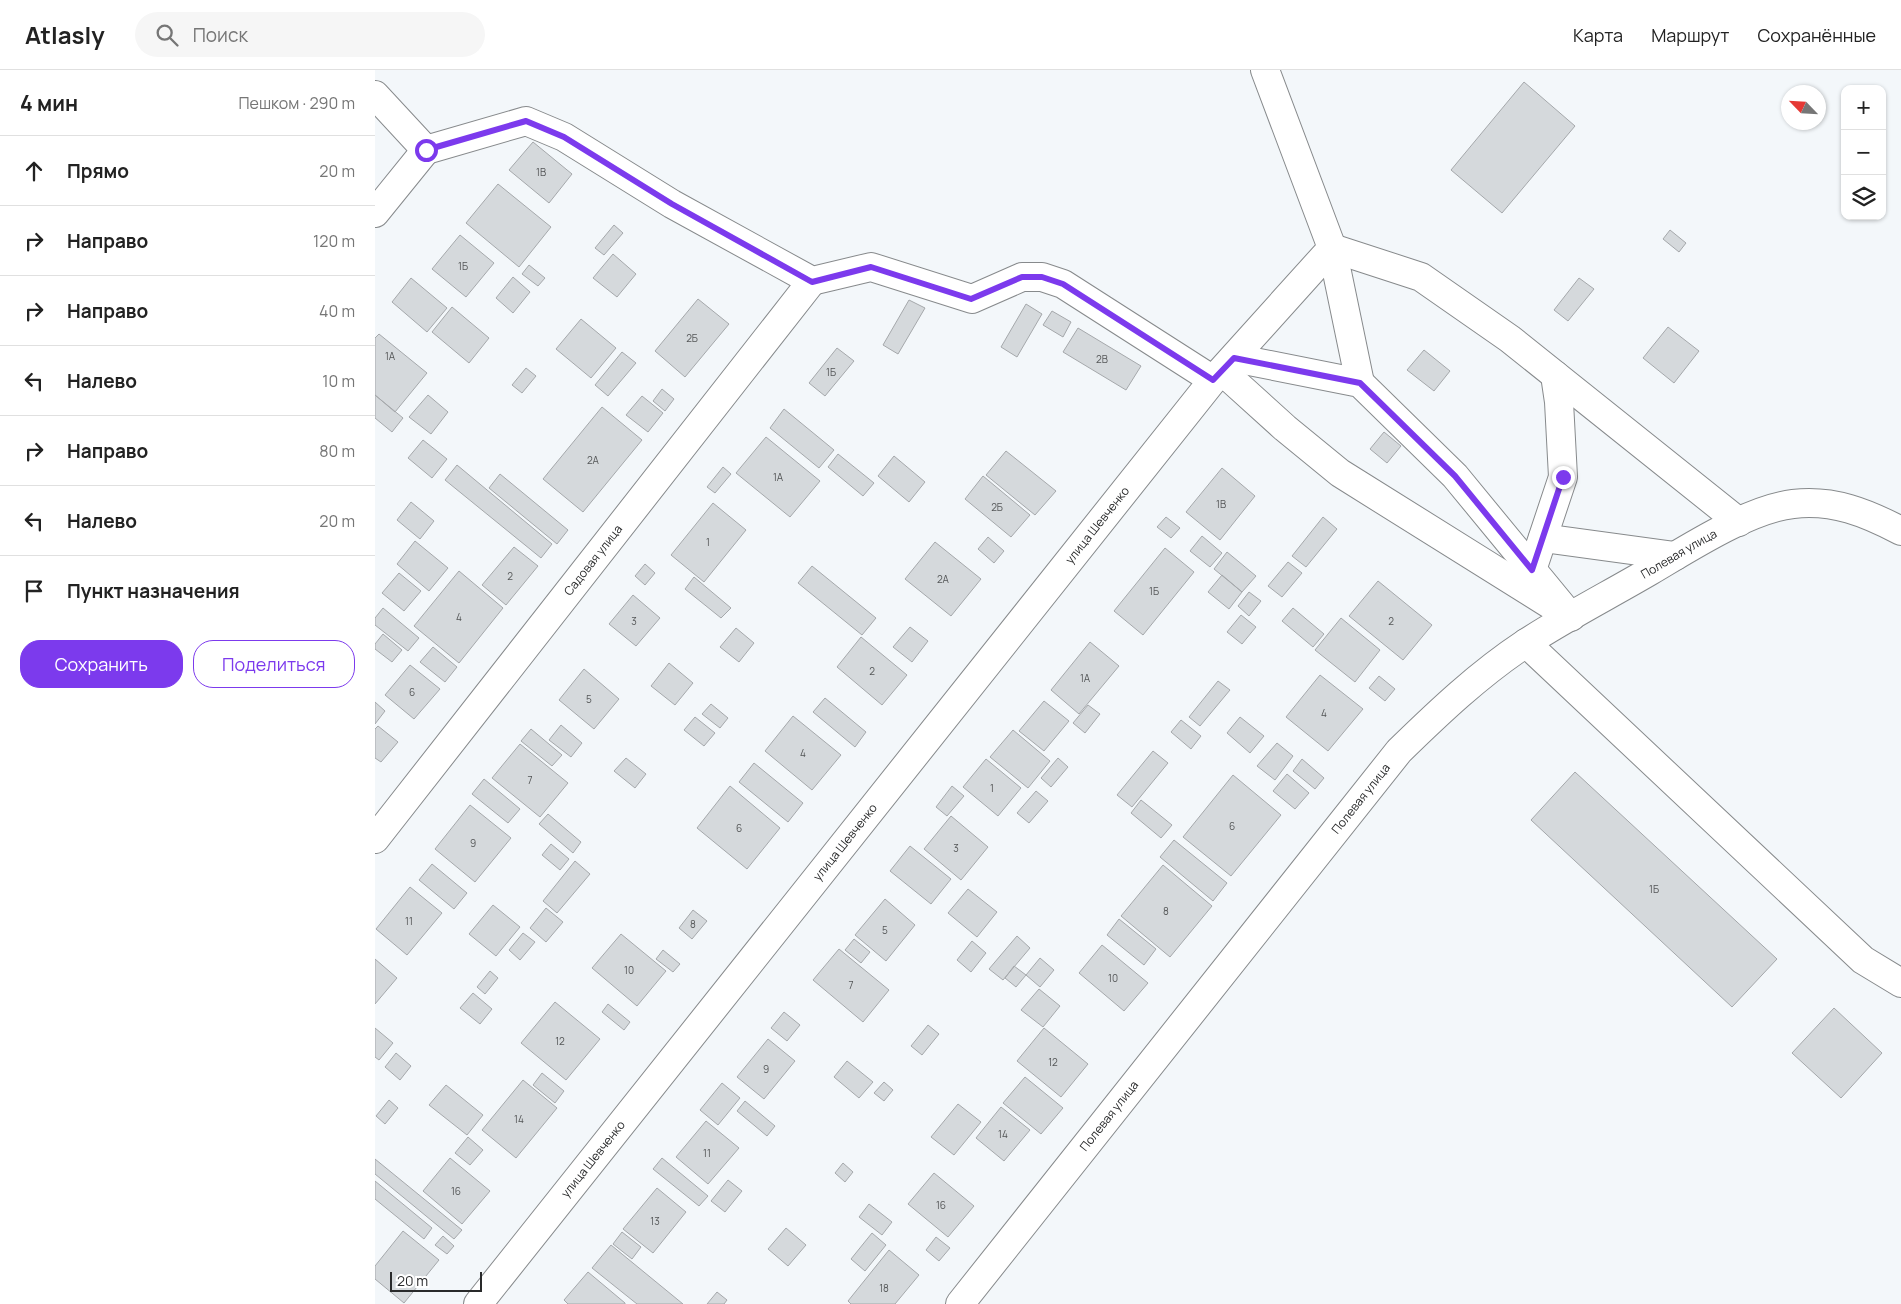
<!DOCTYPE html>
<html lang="ru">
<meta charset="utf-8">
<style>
body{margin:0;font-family:Manrope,sans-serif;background:#f6f6f6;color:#222}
.controls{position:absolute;right:15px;top:15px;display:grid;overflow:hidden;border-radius:10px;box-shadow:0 1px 4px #0004}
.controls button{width:45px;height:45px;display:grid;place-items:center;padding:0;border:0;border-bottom:1px solid #e0e0e0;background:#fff;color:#222;font:25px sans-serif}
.compass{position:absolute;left:1406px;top:15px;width:45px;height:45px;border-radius:50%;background:#fff;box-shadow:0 1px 4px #0004;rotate:295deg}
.scale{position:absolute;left:15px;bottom:12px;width:92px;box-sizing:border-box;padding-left:5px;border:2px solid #292a2b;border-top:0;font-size:14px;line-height:18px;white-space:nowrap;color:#292a2b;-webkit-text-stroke:4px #fff;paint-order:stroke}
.stop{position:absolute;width:15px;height:15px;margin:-11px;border:4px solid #7c3aed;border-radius:50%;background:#fff}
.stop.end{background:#7c3aed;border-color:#fff;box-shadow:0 1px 5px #0008}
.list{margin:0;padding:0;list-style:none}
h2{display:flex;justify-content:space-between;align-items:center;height:65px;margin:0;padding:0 20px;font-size:21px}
h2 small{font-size:16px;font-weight:400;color:#767676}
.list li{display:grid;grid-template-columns:32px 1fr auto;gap:15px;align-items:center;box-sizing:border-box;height:70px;padding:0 20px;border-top:1px solid #e0e0e0}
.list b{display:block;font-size:19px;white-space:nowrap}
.list em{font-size:16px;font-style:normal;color:#767676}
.actions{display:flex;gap:10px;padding:15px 20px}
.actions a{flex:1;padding:11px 0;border:1px solid #7c3aed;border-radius:20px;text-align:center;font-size:18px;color:#7c3aed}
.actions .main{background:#7c3aed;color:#fff}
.icon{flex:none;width:28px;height:28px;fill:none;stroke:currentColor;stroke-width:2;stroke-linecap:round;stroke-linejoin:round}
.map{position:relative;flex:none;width:1526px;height:1234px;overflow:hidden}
header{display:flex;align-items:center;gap:30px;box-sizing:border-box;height:70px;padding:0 25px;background:#fff;border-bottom:1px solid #e0e0e0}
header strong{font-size:24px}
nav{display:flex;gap:28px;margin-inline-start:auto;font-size:18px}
.search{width:350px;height:45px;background:#f6f6f6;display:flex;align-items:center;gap:12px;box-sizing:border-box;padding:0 18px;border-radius:28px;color:#767676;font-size:19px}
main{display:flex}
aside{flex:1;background:#fff}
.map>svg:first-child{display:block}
</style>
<header>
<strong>Atlasly</strong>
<div class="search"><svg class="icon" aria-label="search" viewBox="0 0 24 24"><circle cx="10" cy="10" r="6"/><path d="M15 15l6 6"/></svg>Поиск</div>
<nav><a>Карта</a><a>Маршрут</a><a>Сохранённые</a></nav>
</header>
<main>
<aside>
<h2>4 мин<small>Пешком · 290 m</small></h2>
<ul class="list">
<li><svg class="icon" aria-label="ahead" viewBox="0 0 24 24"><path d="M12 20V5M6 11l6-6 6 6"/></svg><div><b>Прямо</b></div><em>20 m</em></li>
<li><svg class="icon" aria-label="right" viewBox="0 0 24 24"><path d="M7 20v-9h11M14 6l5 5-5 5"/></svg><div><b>Направо</b></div><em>120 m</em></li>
<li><svg class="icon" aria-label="right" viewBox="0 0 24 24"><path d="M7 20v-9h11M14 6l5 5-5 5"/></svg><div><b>Направо</b></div><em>40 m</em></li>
<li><svg class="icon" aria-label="left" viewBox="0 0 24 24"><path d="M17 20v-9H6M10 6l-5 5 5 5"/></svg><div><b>Налево</b></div><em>10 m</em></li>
<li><svg class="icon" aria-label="right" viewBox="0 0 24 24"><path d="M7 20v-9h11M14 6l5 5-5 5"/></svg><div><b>Направо</b></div><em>80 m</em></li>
<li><svg class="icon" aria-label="left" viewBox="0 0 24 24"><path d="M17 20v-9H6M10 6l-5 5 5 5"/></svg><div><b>Налево</b></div><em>20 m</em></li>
<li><svg class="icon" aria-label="arrive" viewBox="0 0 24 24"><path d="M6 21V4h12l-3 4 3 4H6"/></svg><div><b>Пункт назначения</b></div></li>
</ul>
<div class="actions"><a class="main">Сохранить</a><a>Поделиться</a></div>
</aside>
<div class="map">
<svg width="1526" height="1234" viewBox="0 0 1526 1234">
<rect width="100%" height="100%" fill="#f3f7fa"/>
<path fill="#d5d9dc" stroke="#a5a8ab" d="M1149 12 1200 56 1127 143 1076 100Z
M158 72 197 104 174 133 134 100Z
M123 114 176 157 144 197 91 153Z
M239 155 248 163 229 185 220 178Z
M1295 160 1311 173 1304 182 1288 169Z
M85 165 119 193 91 227 57 199Z
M238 184 261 204 242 227 218 208Z
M154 195 170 208 163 216 147 204Z
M138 207 155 222 138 243 121 228Z
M36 208 72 238 52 262 17 232Z
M1204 208 1219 219 1193 251 1179 240Z
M323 229 354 254 310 307 280 281Z
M534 230 550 238 523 284 508 275Z
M651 234 667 244 642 287 626 277Z
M77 237 114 268 94 293 57 262Z
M677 241 696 252 688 267 668 255Z
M206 249 241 278 216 308 181 279Z
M1293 257 1324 281 1299 313 1268 288Z
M703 258 766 296 751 320 688 282Z
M4 264 52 303 20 342 0 325V268Z
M462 278 479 291 450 326 434 313Z
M1049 280 1075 301 1059 321 1032 300Z
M247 282 261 293 233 326 220 315Z
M151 298 161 306 147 323 137 315Z
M287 319 299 329 290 341 278 331Z
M0 325 28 348 17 362 0 348Z
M53 325 73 342 56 364 34 347Z
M267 326 288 343 273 362 251 345Z
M227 337 267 370 208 442 168 409Z
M409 339 459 380 444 398 395 358Z
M1009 362 1026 376 1012 393 995 379Z
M391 367 445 411 415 447 361 403Z
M48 370 72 389 57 408 33 388Z
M631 381 681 421 660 445 611 405Z
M463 384 499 413 488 426 453 397Z
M519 386 550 412 534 432 503 406Z
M82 395 177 474 166 488 70 410Z
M348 397 356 404 340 423 332 417Z
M847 398 880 426 845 470 811 442Z
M125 404 193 460 182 474 114 418Z
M608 406 655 445 636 467 590 429Z
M36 432 59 451 45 469 22 450Z
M338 433 371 460 329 512 296 485Z
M791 447 805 458 796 468 782 457Z
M948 447 962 459 931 497 917 486Z
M827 466 847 483 835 497 815 481Z
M613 467 629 481 619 493 603 479Z
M40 471 73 498 54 521 22 494Z
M560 472 606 509 576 546 530 509Z
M139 477 163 496 131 535 107 515Z
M790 478 819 502 768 565 739 541Z
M852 482 881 506 867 522 839 499Z
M913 492 927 503 907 527 893 516Z
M270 494 280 503 270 515 260 506Z
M437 496 501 548 487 565 423 513Z
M84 501 128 538 84 593 39 556Z
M24 503 46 521 29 541 7 523Z
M847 505 867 522 854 539 833 522Z
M319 507 356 538 346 548 310 519Z
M1003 511 1057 555 1028 590 974 546Z
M874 522 886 531 874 546 863 536Z
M258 525 285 548 261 576 234 554Z
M8 538 44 568 33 581 0 555V548Z
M918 538 949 564 938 577 907 551Z
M866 545 881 557 867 574 852 562Z
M966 548 1005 580 980 612 940 580Z
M535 557 553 571 537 592 518 577Z
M361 558 379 573 364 592 345 577Z
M8 564 27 580 17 592 0 579V574Z
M486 567 532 605 507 635 462 597Z
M715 572 744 596 704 644 676 620Z
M58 577 82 597 70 612 45 592Z
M294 593 318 613 300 635 276 616Z
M35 595 65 619 39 649 10 625Z
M209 599 244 629 219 659 184 630Z
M945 605 988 639 953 681 911 647Z
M1004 606 1020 619 1010 631 994 618Z
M843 611 855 620 825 656 814 647Z
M450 628 491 662 480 677 438 642Z
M669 631 694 651 669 681 644 661Z
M0 632 10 641 0 654Z
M336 634 353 648 345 658 327 644Z
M713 635 725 644 710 663 698 653Z
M418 646 466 685 437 720 390 681Z
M320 647 340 663 329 676 309 660Z
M865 647 889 666 875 683 852 663Z
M806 650 826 666 816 679 796 662Z
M186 655 207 673 196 687 174 670Z
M3 656 23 672 6 692 0 688V659Z
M156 659 187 685 177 696 146 671Z
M638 660 675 691 653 718 615 687Z
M902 673 918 686 900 710 882 696Z
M145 674 193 713 165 747 117 708Z
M778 681 793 693 757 737 742 725Z
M251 688 271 704 260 718 239 701Z
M683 688 693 697 676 717 666 708Z
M611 689 646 718 623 746 588 717Z
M927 689 949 708 940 719 918 701Z
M379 693 428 733 413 752 364 712Z
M1200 702 1402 889 1357 937 1156 750Z
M912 704 934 723 920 739 898 721Z
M858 705 906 745 856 806 808 767Z
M109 709 145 739 133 753 97 724Z
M355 716 405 758 372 799 322 758Z
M577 716 589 726 572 746 561 737Z
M661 721 673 731 654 753 642 743Z
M766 730 797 755 786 768 756 743Z
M95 735 136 768 100 812 60 779Z
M173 744 206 772 198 783 164 754Z
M576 746 613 777 586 810 549 779Z
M799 770 852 813 838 831 785 787Z
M176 774 194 789 185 800 167 785Z
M535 776 576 809 556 834 515 801Z
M200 791 215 804 182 843 168 831Z
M57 794 92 823 79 839 44 810Z
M788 795 837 836 795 887 746 846Z
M35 817 67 843 32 885 1 859Z
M593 819 622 842 602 867 573 843Z
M510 829 540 855 511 891 480 865Z
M118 835 145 857 121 886 94 864Z
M171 838 188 852 171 872 155 858Z
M318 840 332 851 317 869 304 858Z
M744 849 781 879 769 895 732 865Z
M148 863 160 872 145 890 134 880Z
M246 864 291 901 262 936 217 898Z
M642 866 655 878 628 910 614 899Z
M479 869 495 882 486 893 470 880Z
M597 871 611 883 596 902 582 890Z
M727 875 773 913 749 941 704 903Z
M464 879 514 920 488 952 438 910Z
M288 880 305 894 298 902 281 889Z
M665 888 679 900 665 917 651 905Z
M0 889 22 908 0 934Z
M639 896 651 905 641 917 630 908Z
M115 901 123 908 110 924 102 917Z
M664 919 685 936 668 957 646 940Z
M98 923 117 939 105 954 85 938Z
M180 932 225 969 191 1010 146 973Z
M233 934 255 952 249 960 227 942Z
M1459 938 1507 983 1466 1028 1417 983Z
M409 942 425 955 412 971 396 958Z
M553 955 564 964 547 985 536 976Z
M0 958 18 973 4 990 0 987Z
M669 958 713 994 686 1027 642 991Z
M393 969 420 991 389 1029 362 1007Z
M21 983 36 996 25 1010 10 997Z
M472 991 498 1012 484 1028 459 1007Z
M167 1003 189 1021 180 1033 158 1015Z
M650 1007 688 1038 666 1064 628 1033Z
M148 1010 182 1038 141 1088 107 1060Z
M509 1012 518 1020 509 1031 499 1023Z
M347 1013 365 1028 343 1055 325 1040Z
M71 1015 108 1045 92 1065 54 1035Z
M14 1030 23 1038 10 1054 1 1046Z
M370 1031 400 1056 392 1066 362 1041Z
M583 1034 606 1052 579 1085 556 1067Z
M626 1037 655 1060 629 1091 601 1068Z
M331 1051 364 1078 333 1114 301 1087Z
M93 1067 108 1080 95 1095 80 1083Z
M75 1088 115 1121 87 1154 48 1121Z
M287 1088 333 1126 324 1136 278 1099Z
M0 1089 87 1160 79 1169 0 1104Z
M468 1093 478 1102 470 1112 460 1103Z
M559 1103 599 1136 573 1167 533 1134Z
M353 1110 367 1121 350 1142 336 1131Z
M0 1111 57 1158 49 1169 0 1129Z
M282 1118 311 1142 278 1183 248 1159Z
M494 1134 517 1152 507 1165 484 1147Z
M411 1158 431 1175 413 1196 393 1179Z
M28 1161 64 1190 29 1233 0 1209V1196Z
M247 1162 266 1177 257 1189 238 1174Z
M497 1163 511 1175 490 1201 476 1189Z
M68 1166 79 1176 72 1184 60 1175Z
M561 1167 575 1178 564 1191 551 1180Z
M236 1175 308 1234H262L217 1198Z
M514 1180 544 1205 520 1234H476L473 1231Z
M213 1202 250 1233V1234H193L189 1230Z
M342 1222 352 1230 349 1234H332Z"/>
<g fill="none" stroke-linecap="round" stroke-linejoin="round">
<defs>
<g id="minor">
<path d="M0 25 51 80 151 51 189 67 297 134 437 211 496 197 597 229 647 207H667L688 214 838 310"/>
<path d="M0 143 51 80"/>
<path d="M957 178 1046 207 1135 269 1364 452"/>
<path d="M957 178 985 313"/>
<path d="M859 288 985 313 1080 406 1196 547"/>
<path d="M847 301 910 358 965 403 1176 535"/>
<path d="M1168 468 1300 486"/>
<path d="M1157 500 1188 407 1184 332 1180 305"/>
<path d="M1151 573 1488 890 1526 913"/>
<path id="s1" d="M0 769 437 211"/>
<path id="s2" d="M103 1234 838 310 957 178 890 0"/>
<path id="s3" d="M585 1234 1024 681C1064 642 1104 604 1151 573 1191 547 1234 525 1275 501 1314 478 1374 439 1418 434 1458 429 1492 443 1526 461"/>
</g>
</defs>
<use href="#minor" stroke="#878a8c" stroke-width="30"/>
<use href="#minor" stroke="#fff" stroke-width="28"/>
</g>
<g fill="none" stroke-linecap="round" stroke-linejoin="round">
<path stroke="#7c3aed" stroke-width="6" d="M51 80 151 51 189 67 297 134 437 212 496 197 596 229 647 207H667L688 214 838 310 859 288 985 313 1080 406 1157 500 1188 407"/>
</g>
<g text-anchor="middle" stroke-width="4.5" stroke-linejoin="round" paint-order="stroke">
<g font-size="10" fill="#545657">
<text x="166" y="106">1В</text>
<text x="88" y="200">1Б</text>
<text x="317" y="272">2Б</text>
<text x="15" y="290">1А</text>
<text x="727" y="293">2В</text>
<text x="456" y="306">1Б</text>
<text x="218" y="394">2А</text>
<text x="403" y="411">1А</text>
<text x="846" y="438">1В</text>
<text x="622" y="441">2Б</text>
<text x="333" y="476">1</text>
<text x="135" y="510">2</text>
<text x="568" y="513">2А</text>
<text x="779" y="525">1Б</text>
<text x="84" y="551">4</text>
<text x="259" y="555">3</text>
<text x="1016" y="555">2</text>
<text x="497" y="605">2</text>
<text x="710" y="612">1А</text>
<text x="37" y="626">6</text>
<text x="214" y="633">5</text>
<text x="949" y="647">4</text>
<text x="428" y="687">4</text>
<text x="155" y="714">7</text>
<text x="617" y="722">1</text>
<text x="857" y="760">6</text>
<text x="364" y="762">6</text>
<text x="98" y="777">9</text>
<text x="581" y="782">3</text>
<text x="1279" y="823">1Б</text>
<text x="791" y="845">8</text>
<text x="34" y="855">11</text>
<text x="318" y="858">8</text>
<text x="510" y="864">5</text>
<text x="254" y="904">10</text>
<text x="738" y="912">10</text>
<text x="476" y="919">7</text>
<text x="185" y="975">12</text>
<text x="678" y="996">12</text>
<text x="391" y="1003">9</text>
<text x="144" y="1053">14</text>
<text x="628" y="1068">14</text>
<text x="332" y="1087">11</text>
<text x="81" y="1125">16</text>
<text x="566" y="1139">16</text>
<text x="280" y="1155">13</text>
<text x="509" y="1222">18</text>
</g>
<g font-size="12" fill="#292a2b" stroke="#fff">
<text dy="4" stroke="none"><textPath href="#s2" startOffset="995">улица Шевченко</textPath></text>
<text dy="4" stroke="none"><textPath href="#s3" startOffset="1050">Полевая улица</textPath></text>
<text dy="4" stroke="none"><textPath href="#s1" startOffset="354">Садовая улица</textPath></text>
<text dy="4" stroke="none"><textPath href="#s3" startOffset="645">Полевая улица</textPath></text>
<text dy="4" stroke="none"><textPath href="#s2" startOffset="590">улица Шевченко</textPath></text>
<text dy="4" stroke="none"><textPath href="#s3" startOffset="240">Полевая улица</textPath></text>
<text dy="4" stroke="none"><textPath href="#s2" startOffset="185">улица Шевченко</textPath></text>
</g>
</g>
</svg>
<div class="controls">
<button>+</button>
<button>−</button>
<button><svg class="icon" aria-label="layers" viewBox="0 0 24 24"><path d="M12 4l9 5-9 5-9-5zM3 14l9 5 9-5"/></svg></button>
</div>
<svg class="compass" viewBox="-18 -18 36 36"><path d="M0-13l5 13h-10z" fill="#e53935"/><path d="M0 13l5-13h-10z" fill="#767676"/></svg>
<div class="scale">20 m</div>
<div class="stop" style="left:51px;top:80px"></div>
<div class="stop end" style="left:1188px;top:407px"></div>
</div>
</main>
